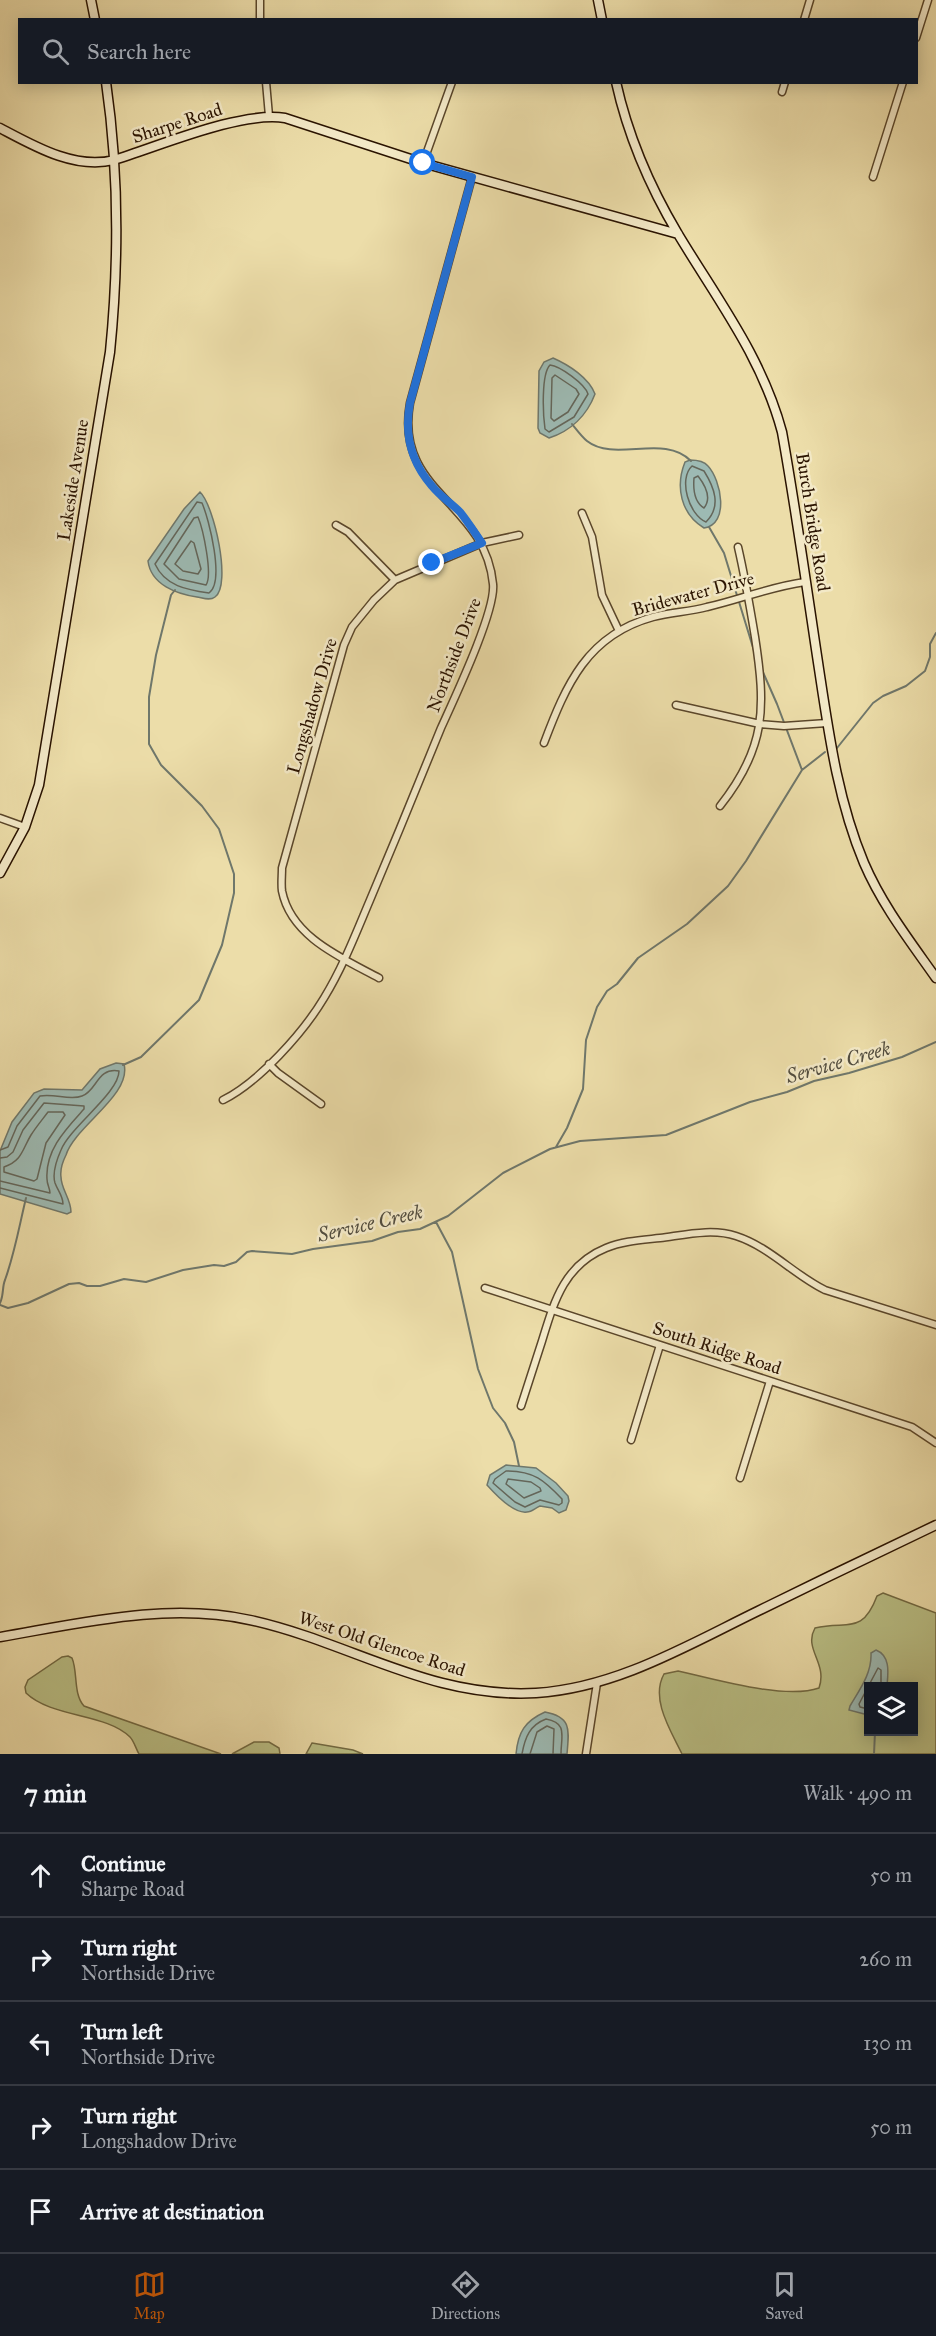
<!DOCTYPE html>
<meta charset="utf-8">
<style>
body{margin:0;font-family:"IM FELL Great Primer",serif;background:#242831;color:#f1f3f6}
.controls{position:absolute;right:18px;bottom:18px;display:grid;overflow:hidden;border-radius:0px;box-shadow:0 3px 15px #0003}
.controls button{width:54px;height:54px;display:grid;place-items:center;padding:0;border:0;border-bottom:2px solid #363941;background:#171b24;color:#f1f3f6;font:30px sans-serif}
.stop{position:absolute;width:18px;height:18px;margin:-14px;border:4px solid #1a73e8;border-radius:50%;background:#fff}
.stop.end{background:#1a73e8;border-color:#fff;box-shadow:0 2px 6px #0008}
.list{margin:0;padding:0;list-style:none}
h2{display:flex;justify-content:space-between;align-items:center;height:78px;margin:0;padding:0 24px;font-size:26px}
h2 small{font-size:20px;font-weight:400;color:#9ea1a6}
.list li{display:grid;grid-template-columns:39px 1fr auto;gap:18px;align-items:center;box-sizing:border-box;height:84px;padding:0 24px;border-top:2px solid #363941}
.list b{display:block;font-size:22px;white-space:nowrap}
.list p{margin:0;font-size:20px;white-space:nowrap;color:#9ea1a6}
.list em{font-size:20px;font-style:normal;color:#9ea1a6}
.icon{flex:none;width:33px;height:33px;fill:none;stroke:currentColor;stroke-width:2;stroke-linecap:round;stroke-linejoin:round}
.map{position:relative;flex:none;width:936px;height:1754px;overflow:hidden}
.search{position:absolute;background:#171b24;box-shadow:0 3px 15px #0003;left:18px;right:18px;top:18px;height:66px;display:flex;align-items:center;gap:15px;box-sizing:border-box;padding:0 21px;border-radius:0px;color:#9ea1a6;font-size:22px}
.sheet{height:498px;background:#171b24}
nav{display:flex;justify-content:space-around;align-items:center;box-sizing:border-box;height:84px;border-top:2px solid #363941;background:#171b24;font-size:16px;color:#9ea1a6}
nav a{display:grid;justify-items:center;gap:3px}
nav .on{color:#b45309}
.map>svg:first-child{display:block}
</style>
<div class="map">
<svg width="936" height="1754" viewBox="0 0 936 1754">
<rect width="100%" height="100%" fill="#ecdda9"/>
<filter id="stains"><feTurbulence type="fractalNoise" baseFrequency=".00333" numOctaves="4"/><feColorMatrix values="0 0 0 0 .2 0 0 0 0 .09 0 0 0 0 .02 0 0 0 .5 -.17"/></filter>
<radialGradient id="worn" r=".72"><stop offset=".6" stop-color="#630" stop-opacity="0"/><stop offset="1" stop-color="#630" stop-opacity=".3"/></radialGradient>
<path fill="#bac086" stroke="#726a43" stroke-width="1.5" fill-rule="evenodd" d="M883 1593 936 1613V1754H682C671 1731 650 1699 664 1674L678 1671C714 1679 785 1700 819 1688 828 1663 803 1649 815 1628 847 1620 862 1636 877 1596ZM868 1686H914V1732H868Z
M68 1656 72 1658C78 1672 73 1694 84 1706L221 1754H139C136 1749 134 1741 130 1737 106 1713 52 1718 26 1693L25 1687 28 1680 62 1657Z
M254 1742H269L279 1748 280 1754H232Z
M312 1743 353 1750 363 1754H306Z"/>
<path fill="#9dbab3" stroke="#6f776b" stroke-width="1.5" d="M553 358C569 365 589 378 595 394 587 415 571 431 549 438L540 433 538 428 539 371 544 362Z
M690 460C696 460 704 461 708 466 721 480 730 524 704 528 681 514 675 487 685 462Z
M200 492C214 505 232 585 215 597 210 601 203 598 197 597 177 594 151 585 148 561L184 509Z
M116 1063 124 1064C132 1095 75 1126 66 1155 63 1161 60 1170 61 1177 61 1189 71 1199 71 1212L67 1214 0 1194V1151L12 1122 34 1093 44 1089 82 1090 100 1069Z
M506 1465 536 1468 556 1483 568 1496 569 1501 566 1510 559 1513 552 1508 540 1506C535 1508 532 1512 527 1512 514 1514 495 1494 487 1485L490 1475Z
M876 1650C891 1656 888 1674 887 1686H868V1715L849 1710 850 1706C860 1689 872 1673 871 1653Z
M545 1712C572 1717 569 1730 567 1754H516C518 1732 525 1721 545 1712Z"/>
<g fill="none" stroke-linecap="round" stroke-linejoin="round">
<path stroke="#64665a" stroke-width="1.5" d="M550 365C560 366 585 384 588 394L574 417 549 432 545 429C543 415 541 374 550 365Z
M555 375 576 389 579 394 568 412 554 421 551 418 552 378Z
M692 466 704 471C714 487 722 506 706 522 689 515 678 479 692 466Z
M698 476C705 485 712 498 704 508 694 502 693 490 694 478Z
M197 502 202 503C209 519 225 582 209 593 187 590 165 586 155 564Z
M198 517C203 529 213 575 206 585L179 579 164 564 194 518Z
M191 541 194 543 201 569 198 574 183 571 175 564Z
M48 1112H63L65 1115 46 1143 37 1179 34 1181 4 1172V1167C22 1161 22 1150 31 1135 36 1127 42 1120 48 1112Z
M0 1150 8 1147 17 1126 40 1096C54 1093 70 1101 82 1096 97 1091 97 1067 119 1071 119 1093 70 1127 61 1150 57 1159 52 1173 55 1183 58 1191 63 1196 63 1204L0 1188
M0 1158 7 1157 13 1152 23 1130 44 1103 84 1106V1109C66 1129 45 1150 47 1179 47 1185 50 1188 50 1193L0 1181
M506 1471C534 1471 544 1480 562 1499V1503L559 1505 540 1500 525 1507 515 1502 493 1483 495 1479Z
M508 1479 531 1482 540 1488 541 1491 524 1498 506 1484Z
M868 1709 860 1707 859 1704 878 1668 881 1670V1686
M522 1754C525 1737 530 1725 546 1719 568 1723 561 1736 561 1754
M530 1754 537 1732 547 1726 554 1729 553 1754"/>
<path stroke="#6f776b" stroke-width="2" d="M572 424C576 429 582 437 587 441 615 463 664 433 691 461
M709 527 724 553 755 654
M762 670 777 704 802 770
M837 748 873 703 883 696 906 686 925 671 930 657V644L936 633
M123 1065 141 1057 199 1000 222 945 234 893V874L219 829 202 806 161 765 149 744V697L156 655 171 595 175 590
M556 1147 567 1128 583 1089 586 1040 597 1007 607 991 617 984 638 958 687 924 728 886 746 861 802 770 825 752
M436 1222 452 1252 478 1369 486 1390 493 1408 505 1423 514 1442 519 1466
M0 1303C4 1295 2 1287 5 1280 15 1252 19 1227 26 1198
M0 1305 8 1308 28 1303 69 1284 79 1283 87 1286H100L124 1279 146 1282 183 1270 214 1265 224 1266 236 1262 247 1252 252 1251 292 1254 313 1249 372 1241 398 1232 420 1229 448 1216 503 1173 550 1149 580 1141 666 1135 750 1102 787 1092 814 1081 849 1073 902 1057 936 1042
M874 1754 875 1732"/>
<defs>
<path id="street" d="M260 0V20
M804 20 810 0
M916 38 928 0
M266 82 269 116
M782 92 785 82
M423 163 452 82
M873 177 903 82
M582 513 592 537 602 595 619 631
M336 525 348 532 395 580
M676 705 760 724 784 726 827 723
M544 743C566 685 587 635 653 617 671 612 689 612 707 607 742 599 769 587 805 582
M720 806C766 748 766 708 755 637 750 607 745 577 738 547
M0 818 25 827
M379 978C342 958 291 937 282 891 281 884 282 876 282 868L344 645 352 627 374 600 395 580 482 543 519 535
M269 1064 278 1073 321 1104
M223 1100C259 1082 303 1033 324 998 343 967 356 933 370 900 394 843 418 785 441 728 454 699 496 611 493 584 485 501 394 493 410 403L472 177
M485 1288 912 1427 936 1443
M521 1406C528 1384 535 1362 542 1341 554 1302 564 1265 606 1248 623 1241 642 1240 660 1238 684 1235 712 1228 736 1236 770 1247 794 1275 825 1290L936 1325
M631 1440 660 1345
M740 1478 770 1381
M586 1754 597 1683"/>
<path id="secondary" d="M91 0 95 20
M598 0 602 20
M616 82C628 136 650 187 678 234 717 299 762 357 782 432 796 510 807 590 819 669 829 735 838 801 864 863 882 905 910 941 936 978
M0 128C34 146 75 170 114 160 160 146 240 111 285 118L423 163 678 234
M0 873 25 827 39 785 110 352C119 262 119 172 106 82
M0 1637C82 1623 167 1602 250 1620 350 1642 430 1699 536 1693 616 1688 688 1645 758 1611 817 1582 877 1553 936 1525"/>
</defs>
<use href="#street" stroke="#5a462a" stroke-width="9"/>
<use href="#secondary" stroke="#2a1300" stroke-width="11"/>
<use href="#street" stroke="#f3e9c7" stroke-width="6"/>
<use href="#secondary" stroke="#f3e9c7" stroke-width="8"/>
</g>
<g fill="none" stroke-linecap="round" stroke-linejoin="round">
<path stroke="#1a73e8" stroke-width="8" d="M423 163 472 177 410 403C404 434 411 462 432 486 440 496 451 503 460 512 468 522 475 533 482 543L432 563"/>
</g>
<g text-anchor="middle" stroke-width="5" stroke-linejoin="round" paint-order="stroke">
<g font-size="18" fill="#2a1300" stroke="#f3e9c7">
<text transform="translate(177 123) rotate(-18)" y="6">Sharpe Road</text>
<text transform="translate(73 480) rotate(-81)" y="6">Lakeside Avenue</text>
<text transform="translate(813 522) rotate(81)" y="6">Burch Bridge Road</text>
<text transform="translate(693 594) rotate(-15)" y="6">Bridewater Drive</text>
<text transform="translate(454 655) rotate(-69)" y="6">Northside Drive</text>
<text transform="translate(312 706) rotate(-74)" y="6">Longshadow Drive</text>
<text transform="translate(717 1348) rotate(18)" y="6">South Ridge Road</text>
<text transform="translate(382 1644) rotate(18)" y="6">West Old Glencoe Road</text>
</g>
<g font-size="20" font-style="italic" fill="#524d3f" stroke="#f3e9c7">
<text transform="translate(838 1062) rotate(-16)" y="7">Service Creek</text>
<text transform="translate(370 1223) rotate(-13)" y="7">Service Creek</text>
</g>
</g>
<rect width="100%" height="100%" filter="url(#stains)"/>
<rect width="100%" height="100%" fill="url(#worn)"/>
</svg>
<div class="controls">
<button><svg class="icon" aria-label="layers" viewBox="0 0 24 24"><path d="M12 4l9 5-9 5-9-5zM3 14l9 5 9-5"/></svg></button>
</div>
<div class="stop" style="left:423px;top:163px"></div>
<div class="stop end" style="left:432px;top:563px"></div>
<div class="search"><svg class="icon" aria-label="search" viewBox="0 0 24 24"><circle cx="10" cy="10" r="6"/><path d="M15 15l6 6"/></svg>Search here</div>
</div>
<section class="sheet">
<h2>7 min<small>Walk · 490 m</small></h2>
<ul class="list">
<li><svg class="icon" aria-label="ahead" viewBox="0 0 24 24"><path d="M12 20V5M6 11l6-6 6 6"/></svg><div><b>Continue</b><p>Sharpe Road</p></div><em>50 m</em></li>
<li><svg class="icon" aria-label="right" viewBox="0 0 24 24"><path d="M7 20v-9h11M14 6l5 5-5 5"/></svg><div><b>Turn right</b><p>Northside Drive</p></div><em>260 m</em></li>
<li><svg class="icon" aria-label="left" viewBox="0 0 24 24"><path d="M17 20v-9H6M10 6l-5 5 5 5"/></svg><div><b>Turn left</b><p>Northside Drive</p></div><em>130 m</em></li>
<li><svg class="icon" aria-label="right" viewBox="0 0 24 24"><path d="M7 20v-9h11M14 6l5 5-5 5"/></svg><div><b>Turn right</b><p>Longshadow Drive</p></div><em>50 m</em></li>
<li><svg class="icon" aria-label="arrive" viewBox="0 0 24 24"><path d="M6 21V4h12l-3 4 3 4H6"/></svg><div><b>Arrive at destination</b></div></li>
</ul>
</section>
<nav>
<a class="on"><svg class="icon" aria-label="map" viewBox="0 0 24 24"><path d="M3 6l6-2 6 2 6-2v14l-6 2-6-2-6 2zM9 4v14M15 6v14"/></svg>Map</a>
<a><svg class="icon" aria-label="directions" viewBox="0 0 24 24"><path d="M12 3l9 9-9 9-9-9zM9 14v-3h6M13 9l2 2-2 2"/></svg>Directions</a>
<a><svg class="icon" aria-label="saved" viewBox="0 0 24 24"><path d="M7 4h10v16l-5-4-5 4z"/></svg>Saved</a>
</nav>
